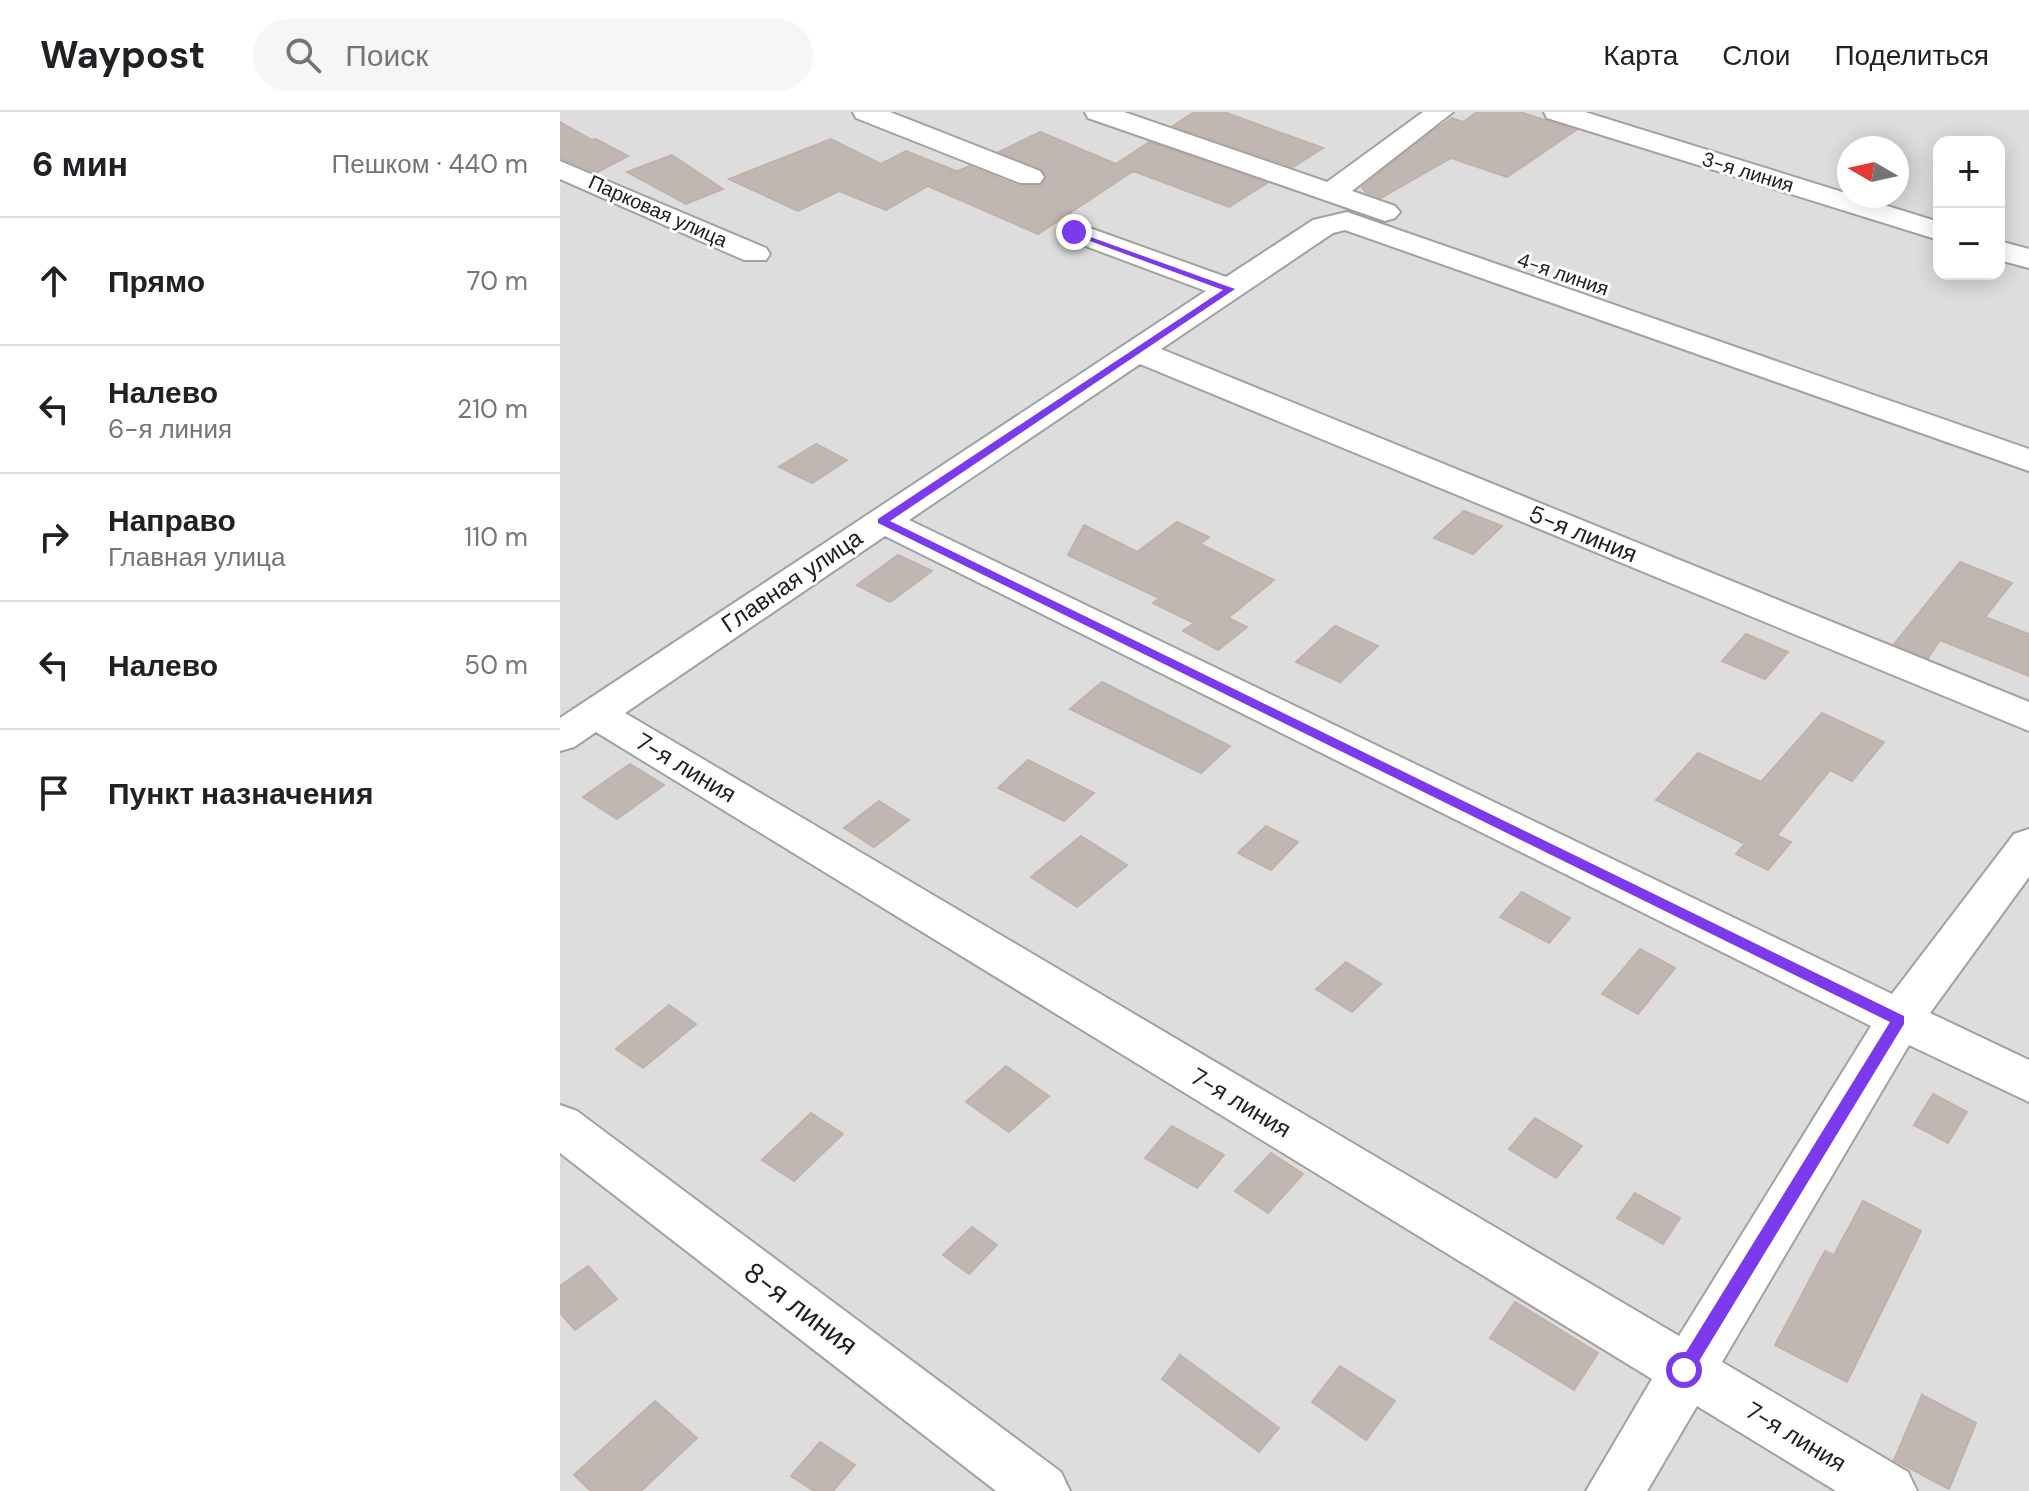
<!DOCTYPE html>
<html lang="ru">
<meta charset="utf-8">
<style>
body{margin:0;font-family:"DM Sans",sans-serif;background:#f6f6f6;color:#202124}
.controls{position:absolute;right:24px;top:24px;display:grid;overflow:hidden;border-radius:16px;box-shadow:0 4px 20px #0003}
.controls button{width:72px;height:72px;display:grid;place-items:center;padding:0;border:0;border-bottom:2px solid #e0e0e0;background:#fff;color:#202124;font:40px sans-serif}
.compass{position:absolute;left:1277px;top:24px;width:72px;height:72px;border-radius:50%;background:#fff;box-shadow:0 4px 20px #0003;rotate:279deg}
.stop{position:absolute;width:24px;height:24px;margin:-18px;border:6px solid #7c3aed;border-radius:50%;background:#fff}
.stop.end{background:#7c3aed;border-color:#fff;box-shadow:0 2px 8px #0008}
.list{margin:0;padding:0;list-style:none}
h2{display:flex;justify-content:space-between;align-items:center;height:104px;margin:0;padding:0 32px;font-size:34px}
h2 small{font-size:26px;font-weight:400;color:#757577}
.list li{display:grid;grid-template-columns:52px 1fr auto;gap:24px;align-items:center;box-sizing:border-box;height:128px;padding:0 32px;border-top:2px solid #e0e0e0}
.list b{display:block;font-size:30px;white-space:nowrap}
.list p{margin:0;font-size:26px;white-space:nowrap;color:#757577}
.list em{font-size:26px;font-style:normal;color:#757577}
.icon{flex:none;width:44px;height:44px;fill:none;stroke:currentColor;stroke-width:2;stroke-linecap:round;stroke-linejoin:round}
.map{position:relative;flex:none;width:1469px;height:1379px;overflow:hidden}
header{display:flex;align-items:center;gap:48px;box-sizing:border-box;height:112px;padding:0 40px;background:#fff;border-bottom:2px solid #e0e0e0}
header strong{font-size:38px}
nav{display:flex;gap:44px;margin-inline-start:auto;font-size:28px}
.search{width:560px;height:72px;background:#f6f6f6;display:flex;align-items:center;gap:20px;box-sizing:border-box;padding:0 28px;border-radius:44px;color:#757577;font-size:30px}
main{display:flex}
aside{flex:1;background:#fff}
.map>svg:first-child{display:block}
</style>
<header>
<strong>Waypost</strong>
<div class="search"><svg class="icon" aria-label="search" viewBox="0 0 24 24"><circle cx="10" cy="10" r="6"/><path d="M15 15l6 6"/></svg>Поиск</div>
<nav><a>Карта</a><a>Слои</a><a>Поделиться</a></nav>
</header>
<main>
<aside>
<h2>6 мин<small>Пешком · 440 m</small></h2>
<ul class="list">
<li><svg class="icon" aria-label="ahead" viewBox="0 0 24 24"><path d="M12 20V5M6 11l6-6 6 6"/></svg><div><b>Прямо</b></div><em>70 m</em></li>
<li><svg class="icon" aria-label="left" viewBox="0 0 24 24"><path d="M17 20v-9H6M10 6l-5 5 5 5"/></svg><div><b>Налево</b><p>6-я линия</p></div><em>210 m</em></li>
<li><svg class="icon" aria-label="right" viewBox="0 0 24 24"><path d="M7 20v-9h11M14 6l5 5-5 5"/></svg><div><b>Направо</b><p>Главная улица</p></div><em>110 m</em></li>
<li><svg class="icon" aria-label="left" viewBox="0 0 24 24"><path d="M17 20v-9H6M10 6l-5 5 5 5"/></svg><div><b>Налево</b></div><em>50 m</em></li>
<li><svg class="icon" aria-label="arrive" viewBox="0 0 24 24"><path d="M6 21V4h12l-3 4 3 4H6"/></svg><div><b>Пункт назначения</b></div></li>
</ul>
</aside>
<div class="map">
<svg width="1469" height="1379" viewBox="0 0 1469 1379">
<rect width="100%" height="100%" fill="#f0ece7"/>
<path fill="#dedddd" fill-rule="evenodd" d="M0 0H1469V1379H0ZM1379 30H1439V162H1379ZM1289 36H1337V84H1289Z"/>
<path fill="#c0b7b3" stroke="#c1b1aa" stroke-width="2" d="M634 0H664L763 36 733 55 613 14Z
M917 0H960L1016 18 947 65 891 46 821 86 805 80 802 75 873 19 892 6 903 10Z
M0 10 32 28 36 27 68 44 36 61 0 46Z
M480 20 556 52 589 30 707 71 669 95 560 54 573 59 478 122 368 74 326 98 279 79 238 99 169 67 271 27 321 52 346 39 396 59 383 66 409 54 459 74H480L486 67 482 57 439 40Z
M112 43 163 77 126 92 67 60Z
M256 332 287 348 252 371 219 355Z
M904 399 942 414 913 442 874 426Z
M617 410 649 425 640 432 714 468 668 506 687 515 658 538 623 519 634 511 593 491 599 486 508 443 524 413 577 440Z
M338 443 372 459 330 490 297 473Z
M1400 450 1452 471 1425 505 1469 522V564L1380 528 1368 546 1334 532Z
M775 514 818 534 780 570 736 550Z
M1186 522 1228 540 1205 567 1162 549Z
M542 570 670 634 641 661 510 597Z
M1262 601 1324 630 1292 669 1270 658 1217 723 1231 730 1208 758 1176 742 1185 732 1096 688 1138 641 1201 670Z
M468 648 534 681 504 709 438 676Z
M70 652 104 673 57 707 23 685Z
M319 689 349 708 314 735 284 716Z
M706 714 738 730 711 758 678 741Z
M521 724 567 753 517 795 471 765Z
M962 780 1010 806 989 831 940 805Z
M1080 837 1115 856 1078 902 1042 882Z
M786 850 821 872 792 900 756 877Z
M109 893 136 912 83 956 56 937Z
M446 954 489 984 449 1020 406 990Z
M1373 982 1407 1000 1388 1031 1354 1013Z
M251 1001 283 1022 234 1069 202 1048Z
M975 1006 1022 1034 996 1066 949 1037Z
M612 1014 664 1043 637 1076 585 1046Z
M711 1041 743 1062 708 1101 675 1079Z
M1075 1081 1120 1106 1103 1132 1057 1106Z
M1303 1089 1361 1119 1287 1270 1215 1233 1265 1139 1274 1143Z
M412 1115 437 1133 409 1162 383 1143Z
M28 1154 57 1187 15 1218 0 1201V1174Z
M955 1190 1038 1241 1014 1278 930 1226Z
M620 1243 719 1316 699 1340 602 1267Z
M780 1254 835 1289 806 1328 752 1290Z
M1362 1283 1416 1311 1389 1377 1334 1348Z
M95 1289 137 1326 81 1379H31L14 1363Z
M260 1330 295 1353 273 1379H254L231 1364Z"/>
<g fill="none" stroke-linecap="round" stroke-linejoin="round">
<defs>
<path id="minor" d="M293 0H330L480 59 484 65 480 71H460L296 6Z
M525 0H564L767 70 863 0H893L792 79 835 94 840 100 835 106 825 109 528 6Z
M984 0H1025L1379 110V128L987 6Z
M0 49 206 136 210 142 206 148H184L0 67Z
M787 100 1469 337V359L785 118 773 121 601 237 1469 590V619L580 252 349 408 1332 882 1454 722 1469 717V765L1370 901 1469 948V990L1349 933 1162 1250 1348 1360 1357 1379H1276L1137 1294 1087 1379H1026L1092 1267 36 620 14 635 0 639V606L646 179 504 126 499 120 504 114H524L666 165 753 108ZM325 424 1311 914 1119 1224 65 601Z
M1439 129 1469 137V156L1439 148Z
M0 993 17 999 501 1360 510 1379H436L0 1041Z"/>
</defs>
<use href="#minor" stroke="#a1a1a1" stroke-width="4"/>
<use href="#minor" fill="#fff" fill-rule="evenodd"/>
</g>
<path fill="#7c3aed" d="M511 118 675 177 330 409 1344 904V912L1130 1264H1118V1253L1330 910 318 411V407L663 178 511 122Z"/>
<g text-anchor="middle" stroke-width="6" stroke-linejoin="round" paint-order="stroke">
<g font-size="20" fill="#202020" stroke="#fff">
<text transform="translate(1188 60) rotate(17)" y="7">3-я линия</text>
<text transform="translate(98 99) rotate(24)" y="7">Парковая улица</text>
<text transform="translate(1003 162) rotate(19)" y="7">4-я линия</text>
</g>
<g font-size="24" fill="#202020" stroke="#fff">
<text transform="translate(1023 422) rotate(22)" y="8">5-я линия</text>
<text transform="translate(232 469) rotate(-34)" y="8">Главная улица</text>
<text transform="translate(126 656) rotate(31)" y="8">7-я линия</text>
<text transform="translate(681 991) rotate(31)" y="8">7-я линия</text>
<text transform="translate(1236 1325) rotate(31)" y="8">7-я линия</text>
</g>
<g font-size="28" fill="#202020" stroke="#fff">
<text transform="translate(241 1196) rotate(37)" y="10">8-я линия</text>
</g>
</g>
</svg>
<div class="controls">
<button>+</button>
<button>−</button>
</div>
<svg class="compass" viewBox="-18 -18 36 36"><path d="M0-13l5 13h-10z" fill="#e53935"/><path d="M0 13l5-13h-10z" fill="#757577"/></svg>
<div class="stop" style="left:1124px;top:1258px"></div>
<div class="stop end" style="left:514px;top:120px"></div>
</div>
</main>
